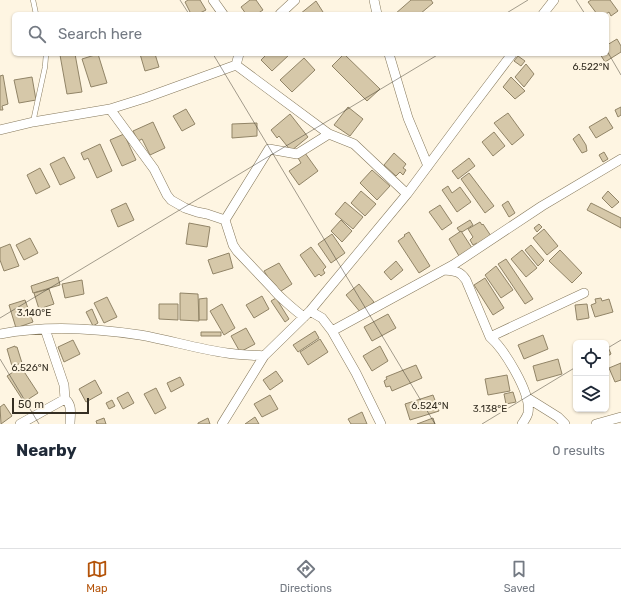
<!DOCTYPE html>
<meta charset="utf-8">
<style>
body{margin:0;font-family:Rubik,sans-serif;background:#f6f6f7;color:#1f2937}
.controls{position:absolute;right:12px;bottom:12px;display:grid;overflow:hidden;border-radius:6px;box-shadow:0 1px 3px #0004}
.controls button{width:36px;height:36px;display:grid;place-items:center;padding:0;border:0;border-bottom:1px solid #e0e1e3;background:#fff;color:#1f2937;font:20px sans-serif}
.scale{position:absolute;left:12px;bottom:10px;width:77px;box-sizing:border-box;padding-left:4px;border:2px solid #342e22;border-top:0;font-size:11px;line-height:14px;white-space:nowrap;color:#342e22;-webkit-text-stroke:3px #fef5e2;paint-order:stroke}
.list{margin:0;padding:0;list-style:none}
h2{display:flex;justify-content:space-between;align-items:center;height:52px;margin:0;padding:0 16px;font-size:17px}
h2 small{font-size:13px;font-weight:400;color:#747a83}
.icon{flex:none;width:22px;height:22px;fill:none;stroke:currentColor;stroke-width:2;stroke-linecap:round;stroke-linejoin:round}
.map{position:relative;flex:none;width:621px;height:424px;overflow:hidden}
.search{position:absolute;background:#fff;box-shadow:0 1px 3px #0004;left:12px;right:12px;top:12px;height:44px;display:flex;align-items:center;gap:10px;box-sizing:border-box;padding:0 14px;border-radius:6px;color:#747a83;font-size:15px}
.sheet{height:124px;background:#fff}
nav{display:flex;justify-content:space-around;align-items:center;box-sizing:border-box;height:56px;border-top:1px solid #e0e1e3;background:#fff;font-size:11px;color:#747a83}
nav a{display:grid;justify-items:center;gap:2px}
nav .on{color:#b45309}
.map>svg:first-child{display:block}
</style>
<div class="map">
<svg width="621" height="424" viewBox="0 0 621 424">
<rect width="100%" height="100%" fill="#fef5e2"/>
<path fill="#d6c8a9" stroke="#918467" d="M188 0H200L206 10 198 14H191L185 2Z
M250 0H256L263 10 257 14H246L241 7Z
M411 0H431L433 3 420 14H395Z
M591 0H610L618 11 611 16 609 12 606 14H600L599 12 597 14 588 2Z
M316 1 323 12 321 14H300Z
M617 39 621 46V52L605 62 600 54H607V45Z
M67 54H75L82 92 67 94 60 55Z
M98 54 107 83 91 87 82 59Z
M140 54H155L159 67 145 71Z
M267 54H290L272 71 261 60Z
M344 54 380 89 367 101 332 66Z
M518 56 525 61 521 66 514 61Z
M304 58 315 70 292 92 280 80Z
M526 64 534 74 524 87 515 77Z
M3 75 8 104 2 106 3 110H0V76Z
M32 77 36 100 19 103 14 80Z
M511 77 525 91 515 99 503 87Z
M348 107 363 119 350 136 334 125Z
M621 107V115L618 117 615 110Z
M186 109 195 124 182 131 173 116Z
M508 113 524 135 512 145 494 123Z
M290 114 308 137 291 151 279 136 277 138 271 130Z
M606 117 613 128 596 138 589 127Z
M153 122 165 148 150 155 142 139 138 141 133 131Z
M257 123V136L232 138V124Z
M494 132 505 146 493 156 482 142Z
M124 134 136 160 122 166 110 140Z
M579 134 586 145 587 151 582 153 573 139Z
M100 144 112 171 97 178 88 158 84 160 81 153Z
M604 152 608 159 603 162 599 155Z
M305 153 318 171 299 185 289 171 301 163 298 158Z
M394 153 406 164 403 168 406 170 403 175 400 172 396 176 384 165Z
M64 157 75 178 60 185 50 164Z
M469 158 475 166 458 179 452 171Z
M40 168 50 187 36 194 27 175Z
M372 170 390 186 377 200 360 183Z
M469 173 494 206 485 213 461 179Z
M448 186 452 193 460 187 471 202 457 212 442 190Z
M361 191 376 204 365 216 351 203Z
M608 191 619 202 612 208 602 198Z
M508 201 515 213 509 217 502 205Z
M345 202 363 217 353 229 335 214Z
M126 203 134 220 118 227 111 210Z
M591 203 621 218V228L587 210Z
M440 205 452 223 442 230 429 212Z
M341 220 352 231 342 242 331 231Z
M470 220 473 225 462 232 461 231 460 232 457 228Z
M480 222 482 225 483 224 491 236 479 245 477 243 473 245 470 240 473 237 468 229Z
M189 223 210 227 207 247 186 244Z
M539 224 542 227 537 232 534 228Z
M544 229 558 246 547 255 533 238Z
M461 231 472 248 459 256 449 239Z
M409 232 430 266 419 273 398 241 405 236 404 235Z
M332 234 345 253 331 263 318 244Z
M30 238 38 253 24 260 16 245Z
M10 244 19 266 4 271 0 260V248Z
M531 245 544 260 538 266 525 250Z
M311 247 326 267 323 270 325 273 321 276 319 274 315 277 300 255Z
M522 250 537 268 526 277 511 259Z
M560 250 582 273 572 283 549 261Z
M229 253 233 268 213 274 208 260Z
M506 259 533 299 525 304 498 264Z
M396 261 403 270 391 280 384 272Z
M279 263 292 284 278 293 264 271Z
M496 266 513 290 501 298 485 275Z
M58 277 60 285 33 293 31 286Z
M485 278 504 308 493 315 474 285Z
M82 280 84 294 65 298 62 284Z
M359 284 374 302 361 313 346 295Z
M49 289 54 304 39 309 34 293Z
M180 293 198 294 199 321 180 320Z
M262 296 269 309 254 318 246 305Z
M107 297 117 317 104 323 94 303Z
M207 298V320H199V299Z
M276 298 289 319 285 322 271 301Z
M601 298 602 301 609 299 613 312 595 317 591 305 596 303 595 299Z
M25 300 33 322 16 328 9 305Z
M159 304H178V320L159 319Z
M222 304 235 328 224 335 210 311Z
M587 304 589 318 577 320 575 305Z
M92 309 98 323 93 326 86 312Z
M388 314 396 328 372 341 364 327Z
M246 328 255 344 240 352 231 336Z
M315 331 319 338 298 352 293 345Z
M201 332H221V336H201Z
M543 335 548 349 524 359 518 345Z
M320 339 328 352 308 365 300 352Z
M73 340 80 354 64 362 58 347Z
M606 342 611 354 606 357V343H603Z
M15 346V347H17L22 363 12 366 7 349Z
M380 346 388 361 372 371 363 356Z
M558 359 562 374 537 381 533 366Z
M621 363V380L615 382 609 368Z
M416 365 422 378 392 391 390 386 386 387 384 381 387 379 386 377Z
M21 367 38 393 24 402 7 376Z
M276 371 283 381 270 390 263 380Z
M507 375 510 391 488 395 485 379Z
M180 377 184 385 171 392 167 383Z
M95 380 102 393 86 402 79 389Z
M156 388 166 408 155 414 144 394Z
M128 392 134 403 123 409 117 398Z
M513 392 516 402 506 404 504 394Z
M270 395 278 409 262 417 254 404Z
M433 395 439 411 410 420 405 404Z
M112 400 115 406 109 409 106 403Z
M4 404 12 416 1 424 0 407Z
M362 412 367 424H351L348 419Z
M255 417 259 424H245Z
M104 418 106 424H97L96 421Z
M208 418 210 424H198V423Z
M433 418 435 424H417Z"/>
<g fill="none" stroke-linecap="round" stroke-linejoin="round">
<defs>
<path id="service" d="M33 0 36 14
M33 122 45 67 46 54"/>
<path id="minor" d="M213 0 223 14
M374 0 377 14
M280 14 295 0
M543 14 554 0
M239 54 236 65 329 134 354 144 407 194
M389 54 408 118 428 166
M110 109 154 169 167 195 171 200 185 208 197 212 207 214 225 220
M0 130 33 122 110 109 145 98 236 65
M445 270C455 271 460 271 466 280L490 337C504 349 532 394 528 413 527 417 524 421 522 424
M310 311 322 318 332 331 356 373 381 424
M304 317C297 312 277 295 273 289L237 251 233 245 225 220 269 149 297 154 329 134
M332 331 453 265 542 206 621 159
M0 334C45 325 95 328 140 335 169 340 198 349 227 353 239 355 252 355 264 356
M490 337 584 293
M526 397 558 417 565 424
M65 399C73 405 70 415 70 424
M20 424 65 399 64 385 45 329
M222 424 264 356 310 311 407 194 468 112 512 54
M596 424 621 417"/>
</defs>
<use href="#service" stroke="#86795c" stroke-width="5.5"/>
<use href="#minor" stroke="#86795c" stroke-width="10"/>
<use href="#service" stroke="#fff" stroke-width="4.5"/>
<use href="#minor" stroke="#fff" stroke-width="9"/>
</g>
<path fill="none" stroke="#342e22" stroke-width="1" stroke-opacity="0.45" d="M180 0 189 14M576 0 585 14M505 14 528 0M607 51 621 75M213 54 435 424M0 318 439 54M606 349 621 340M0 359 39 424M482 424 576 367"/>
<g font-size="10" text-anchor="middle" fill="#342e22" stroke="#fef5e2" stroke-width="4" stroke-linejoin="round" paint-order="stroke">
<text x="591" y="70">6.522°N</text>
<text x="34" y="316">3.140°E</text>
<text x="30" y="371">6.526°N</text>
<text x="430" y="409">6.524°N</text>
<text x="490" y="412">3.138°E</text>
</g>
</svg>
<div class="controls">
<button><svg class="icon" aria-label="locate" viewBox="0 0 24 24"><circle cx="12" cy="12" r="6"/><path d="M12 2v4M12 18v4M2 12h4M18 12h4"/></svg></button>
<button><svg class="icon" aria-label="layers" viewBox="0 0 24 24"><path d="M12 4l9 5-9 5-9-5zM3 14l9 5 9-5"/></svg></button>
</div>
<div class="scale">50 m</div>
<div class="search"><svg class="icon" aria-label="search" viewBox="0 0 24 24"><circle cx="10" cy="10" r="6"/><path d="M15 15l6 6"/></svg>Search here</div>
</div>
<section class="sheet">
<h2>Nearby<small>0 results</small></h2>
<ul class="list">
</ul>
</section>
<nav>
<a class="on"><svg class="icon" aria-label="map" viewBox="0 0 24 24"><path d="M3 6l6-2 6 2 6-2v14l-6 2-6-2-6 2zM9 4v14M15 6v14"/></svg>Map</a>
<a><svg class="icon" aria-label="directions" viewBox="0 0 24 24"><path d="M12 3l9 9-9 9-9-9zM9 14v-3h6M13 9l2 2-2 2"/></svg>Directions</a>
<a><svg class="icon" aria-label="saved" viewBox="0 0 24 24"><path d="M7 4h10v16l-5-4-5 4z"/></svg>Saved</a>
</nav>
